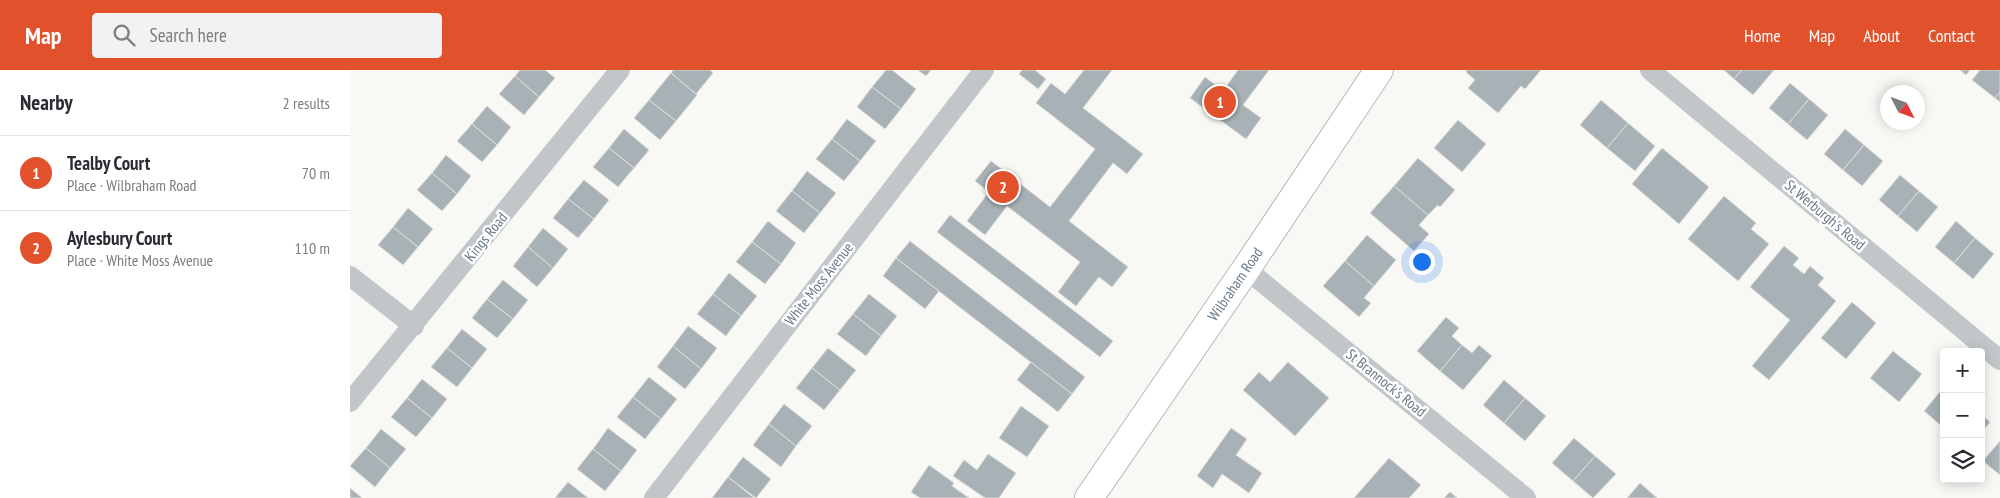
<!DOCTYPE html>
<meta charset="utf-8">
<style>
body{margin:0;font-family:"PT Sans Narrow",sans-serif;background:#f2f2f3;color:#2b2b33}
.controls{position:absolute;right:15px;bottom:15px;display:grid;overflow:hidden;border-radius:5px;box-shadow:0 2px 12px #0003}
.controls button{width:45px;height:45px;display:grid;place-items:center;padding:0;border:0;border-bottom:1px solid #e1e1e2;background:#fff;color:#2b2b33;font:25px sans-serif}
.compass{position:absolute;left:1530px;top:15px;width:45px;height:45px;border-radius:50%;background:#fff;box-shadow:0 2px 12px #0003;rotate:132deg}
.you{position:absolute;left:1071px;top:191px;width:18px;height:18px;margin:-12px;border:4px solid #fff;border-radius:50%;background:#1a73e8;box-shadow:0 0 0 8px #1a73e833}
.badge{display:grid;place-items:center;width:32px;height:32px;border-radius:50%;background:#e1512c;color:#fff;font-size:16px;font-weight:700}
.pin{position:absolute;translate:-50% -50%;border:2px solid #fff;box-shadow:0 1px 5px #0006}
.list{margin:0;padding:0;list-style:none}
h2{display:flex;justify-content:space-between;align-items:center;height:65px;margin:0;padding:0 20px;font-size:21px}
h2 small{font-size:16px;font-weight:400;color:#7c7c81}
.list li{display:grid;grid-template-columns:32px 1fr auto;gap:15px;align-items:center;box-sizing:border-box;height:75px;padding:0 20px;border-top:1px solid #e1e1e2}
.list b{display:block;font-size:19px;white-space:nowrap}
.list p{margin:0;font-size:16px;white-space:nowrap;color:#7c7c81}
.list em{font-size:16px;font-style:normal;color:#7c7c81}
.icon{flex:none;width:28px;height:28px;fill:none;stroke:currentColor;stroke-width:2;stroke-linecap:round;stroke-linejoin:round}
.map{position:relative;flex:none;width:1650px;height:428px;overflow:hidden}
header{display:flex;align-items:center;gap:30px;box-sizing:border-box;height:70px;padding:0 25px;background:#e1512c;color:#fff}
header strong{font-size:24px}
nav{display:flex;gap:28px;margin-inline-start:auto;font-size:18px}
.search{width:350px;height:45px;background:#f2f2f3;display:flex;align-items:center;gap:12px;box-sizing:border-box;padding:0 18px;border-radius:5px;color:#7c7c81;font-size:19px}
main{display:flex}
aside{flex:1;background:#fff}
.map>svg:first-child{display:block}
</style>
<header>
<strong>Map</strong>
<div class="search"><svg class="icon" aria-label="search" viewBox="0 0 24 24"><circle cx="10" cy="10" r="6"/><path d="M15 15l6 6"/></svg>Search here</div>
<nav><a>Home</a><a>Map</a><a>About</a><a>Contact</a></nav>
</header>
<main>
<aside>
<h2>Nearby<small>2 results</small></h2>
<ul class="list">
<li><span class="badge">1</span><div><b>Tealby Court</b><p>Place · Wilbraham Road</p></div><em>70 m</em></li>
<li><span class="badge">2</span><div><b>Aylesbury Court</b><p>Place · White Moss Avenue</p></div><em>110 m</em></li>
</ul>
</aside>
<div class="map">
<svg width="1650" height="428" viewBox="0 0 1650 428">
<rect width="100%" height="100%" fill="#f8f8f5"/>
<path fill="#a8b1b6" stroke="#dadad7" d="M170 0H195L205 8 189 27 165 6Z
M323 0H360L363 3 346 24 321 3Z
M536 0H542L566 19 551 39 522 17Z
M568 0H581L576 6Z
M672 0H685L696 9 688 19 669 4Z
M734 0H762L733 38 793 84 777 104 763 93 719 151 778 197 762 217 749 207 726 236 708 222 730 192 657 136 635 165 617 151 639 122 625 111 641 91 700 137 742 83 745 79 686 33 701 13 715 24Z
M888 0H919L893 35 911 48 896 69 840 28 855 7 873 21Z
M1117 0H1191L1175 19 1171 16 1148 43 1118 18 1125 10 1116 2Z
M1374 0H1392L1384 9Z
M1392 0H1424L1403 25 1384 9Z
M1610 0H1620L1616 5Z
M1630 0H1650V22L1645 28 1622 10Z
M321 3 347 25 326 51 299 30Z
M165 6 189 27 174 45 149 24Z
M1440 13 1459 29 1438 54 1419 38Z
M522 17 551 39 535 59 507 37Z
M1650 22V32L1645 28Z
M1459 29 1478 45 1457 70 1438 54Z
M299 30 326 51 310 70 284 48Z
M1251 30 1278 53 1257 78 1230 55Z
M137 36 161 57 147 75 122 54Z
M497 49 526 71 510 91 482 69Z
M1108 50 1136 74 1112 102 1084 78Z
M1278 53 1305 76 1285 101 1257 78Z
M122 54 147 75 132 92 107 71Z
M274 59 299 80 284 98 259 78Z
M1495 59 1514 75 1493 100 1474 84Z
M482 69 510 91 494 111 466 89Z
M1514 75 1533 91 1512 116 1493 100Z
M259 78 284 98 268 117 243 97Z
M1312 78 1359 117 1329 154 1282 114Z
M96 85 121 106 107 124 82 103Z
M1068 88 1105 120 1090 137 1088 135 1078 145 1044 116Z
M457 101 486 123 470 143 442 121Z
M82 103 107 124 92 141 67 120Z
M1550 105 1569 121 1548 146 1529 130Z
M234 110 259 130 244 149 218 129Z
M1044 116 1078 145 1069 155 1079 164 1064 181 1020 143Z
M442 121 470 143 454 163 426 141Z
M1569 121 1588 137 1567 162 1548 146Z
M1374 126 1406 153 1401 159 1419 174 1388 211 1338 169Z
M218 129 244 149 228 168 203 148Z
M58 138 83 159 68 177 43 157Z
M600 145 763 271 750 287 587 162Z
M418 151 446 173 431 194 402 172Z
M1606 151 1625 168 1604 193 1585 177Z
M43 157 68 177 53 195 28 175Z
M193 158 218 179 203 198 178 177Z
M1017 165 1046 190 1024 216 995 191Z
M1625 168 1644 184 1623 209 1604 193Z
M560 171 735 307 722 324 546 188Z
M402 172 431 194 415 214 386 192Z
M1434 176 1449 188 1443 195 1454 204 1460 196 1474 208 1468 215 1486 231 1419 310 1402 296 1440 250 1400 217Z
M178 177 203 198 187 217 163 196Z
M546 188 589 221 575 239 533 206Z
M995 191 1024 216 1014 228 1021 233 1009 247 973 216Z
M379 203 407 226 391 246 363 224Z
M153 210 178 230 163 249 137 229Z
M363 224 391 246 376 266 347 244Z
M519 224 547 246 531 266 503 244Z
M137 229 163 249 147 268 122 248Z
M1502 232 1526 253 1496 289 1471 268Z
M503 244 531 266 516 286 487 264Z
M1096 247 1109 258 1102 266 1112 275 1090 301 1067 281Z
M338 256 367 278 351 299 323 276Z
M112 259 137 279 122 298 97 278Z
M1112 275 1122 283 1129 275 1142 286 1113 320 1090 301Z
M323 276 351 299 335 319 307 297Z
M97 278 122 298 107 317 81 297Z
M478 278 506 300 490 320 462 298Z
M1543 281 1572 304 1549 332 1520 308Z
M681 292 722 324 708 342 667 310Z
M938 292 979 328 945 366 893 320 909 302 920 312Z
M462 298 490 320 474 340 446 318Z
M299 307 327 329 311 349 283 327Z
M72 309 97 329 82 348 57 328Z
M1154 310 1175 328 1154 353 1133 335Z
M1594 317V358L1574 341Z
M283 327 311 349 295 369 267 347Z
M57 328 82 348 66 367 41 347Z
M1175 328 1196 346 1175 371 1154 353Z
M434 334 462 356 446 376 419 354Z
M671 336 699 356 677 387 649 368Z
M1631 344 1640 352 1631 363Z
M419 354 446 376 431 397 403 375Z
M258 358 287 380 271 401 243 379Z
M881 358 897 369 886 385 912 403 899 423 872 404 863 418 847 406Z
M31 359 56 379 40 398 16 378Z
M1224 368 1245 386 1223 411 1202 393Z
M1650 371V405L1633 391Z
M16 378 40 398 25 417 0 396Z
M243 379 271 401 255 421 227 399Z
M638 384 666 403 649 428H635L603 406 614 390 627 400Z
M1245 386 1266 404 1243 428 1223 411Z
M393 387 421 409 406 428 378 407Z
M1039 388 1071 415 1059 428H1004Z
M579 395 604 413 602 416 619 428H570L561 422Z
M378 407 404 428H362Z
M218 412 238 428H205Z
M1290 413 1307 428H1277Z
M0 418 12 428H0Z
M1100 422 1107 428H1094Z"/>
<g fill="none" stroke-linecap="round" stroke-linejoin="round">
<defs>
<g id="highway">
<path id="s1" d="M739 428 896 199 1029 0"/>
</g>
</defs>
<use href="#highway" stroke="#b5b9bc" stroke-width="30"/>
<path stroke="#c1c6c9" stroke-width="20" d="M1300 0 1650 290
M896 199 1176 428
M0 206 64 256
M0 332 270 0
M304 428 634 0"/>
<use href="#highway" stroke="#fff" stroke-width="28"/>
</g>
<g text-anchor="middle" stroke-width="5" stroke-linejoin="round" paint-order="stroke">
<g font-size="15" fill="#677986" stroke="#fff">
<text transform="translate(1475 145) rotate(40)" y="5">St Werburgh's Road</text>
<text transform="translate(136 167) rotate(-51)" y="5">Kings Road</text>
<text transform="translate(469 214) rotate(-52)" y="5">White Moss Avenue</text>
<text dy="5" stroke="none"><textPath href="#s1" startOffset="259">Wilbraham Road</textPath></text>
<text transform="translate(1036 313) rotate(39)" y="5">St Brannock's Road</text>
</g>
</g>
</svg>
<div class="controls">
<button>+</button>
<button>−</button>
<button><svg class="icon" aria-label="layers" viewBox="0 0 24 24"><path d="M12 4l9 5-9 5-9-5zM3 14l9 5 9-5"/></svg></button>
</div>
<svg class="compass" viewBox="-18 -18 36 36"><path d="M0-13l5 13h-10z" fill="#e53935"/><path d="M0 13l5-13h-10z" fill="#7c7c81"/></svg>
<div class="you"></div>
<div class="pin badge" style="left:870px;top:32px">1</div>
<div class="pin badge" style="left:653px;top:117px">2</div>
</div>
</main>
